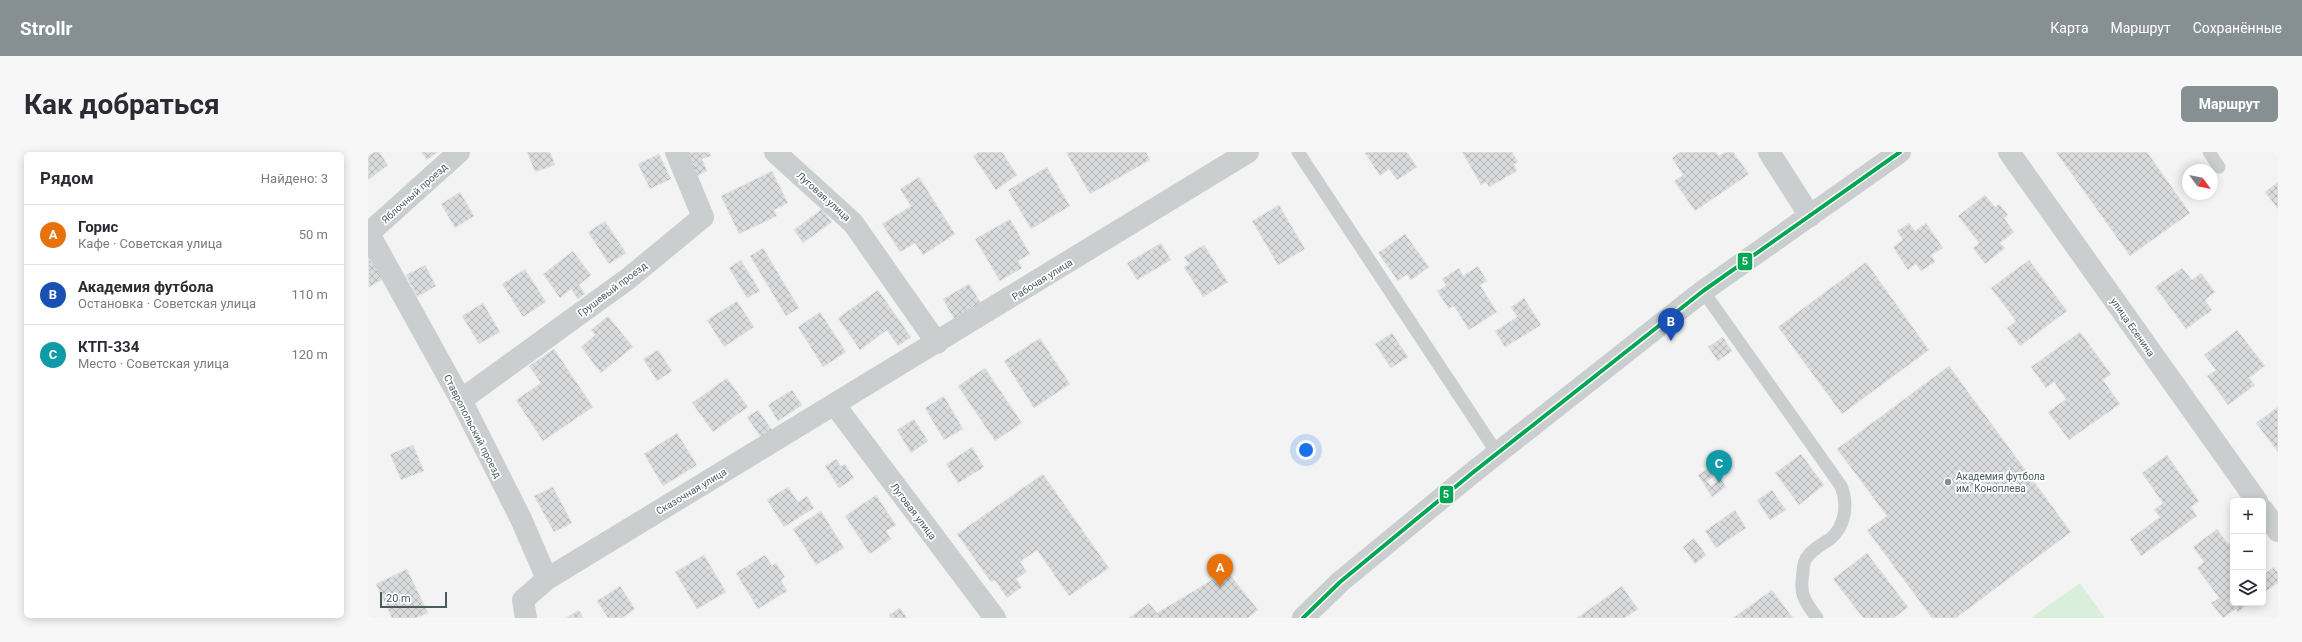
<!DOCTYPE html>
<html lang="ru">
<meta charset="utf-8">
<style>
body{margin:0;font-family:Roboto,sans-serif;background:#f7f7f7;color:#2b2b33}
.controls{position:absolute;right:12px;bottom:12px;display:grid;overflow:hidden;border-radius:6px;box-shadow:0 2px 10px #0003}
.controls button{width:36px;height:36px;display:grid;place-items:center;padding:0;border:0;border-bottom:1px solid #e1e1e2;background:#fff;color:#2b2b33;font:20px sans-serif}
.compass{position:absolute;left:1814px;top:12px;width:36px;height:36px;border-radius:50%;background:#fff;box-shadow:0 2px 10px #0003;rotate:123deg}
.scale{position:absolute;left:12px;bottom:10px;width:67px;box-sizing:border-box;padding-left:4px;border:2px solid #4b5b5d;border-top:0;font-size:11px;line-height:14px;white-space:nowrap;color:#4b5b5d;-webkit-text-stroke:3px #fff;paint-order:stroke}
.you{position:absolute;left:938px;top:298px;width:14px;height:14px;margin:-10px;border:3px solid #fff;border-radius:50%;background:#1a73e8;box-shadow:0 0 0 6px #1a73e833}
.badge{display:grid;place-items:center;width:26px;height:26px;border-radius:50%;background:#869092;color:#fff;font-size:13px;font-weight:700}
.pin{position:absolute;translate:-50% -33px;filter:drop-shadow(0 1px 2px #0008)}
.pin::after{content:'';position:absolute;top:21px;width:14px;height:12px;background:inherit;clip-path:polygon(0 0,100% 0,50% 100%)}
.list{margin:0;padding:0;list-style:none}
h2{display:flex;justify-content:space-between;align-items:center;height:52px;margin:0;padding:0 16px;font-size:17px}
h2 small{font-size:13px;font-weight:400;color:#7c7c81}
.list li{display:grid;grid-template-columns:26px 1fr auto;gap:12px;align-items:center;box-sizing:border-box;height:60px;padding:0 16px;border-top:1px solid #e1e1e2}
.list b{display:block;font-size:15px;white-space:nowrap}
.list p{margin:0;font-size:13px;white-space:nowrap;color:#7c7c81}
.list em{font-size:13px;font-style:normal;color:#7c7c81}
.icon{flex:none;width:22px;height:22px;fill:none;stroke:currentColor;stroke-width:2;stroke-linecap:round;stroke-linejoin:round}
.map{position:relative;flex:none;width:1910px;height:466px;overflow:hidden;border-radius:6px}
header{display:flex;align-items:center;gap:24px;box-sizing:border-box;height:56px;padding:0 20px;background:#869092;color:#fff}
header strong{font-size:19px}
nav{display:flex;gap:22px;margin-inline-start:auto;font-size:14px}
.intro{display:flex;align-items:center;justify-content:space-between;box-sizing:border-box;height:96px;padding:0 24px}
h1{margin:0;font-size:28px}
.button{padding:10px 18px;border-radius:6px;background:#869092;color:#fff;font-size:14px;font-weight:700}
main{display:flex;gap:24px;padding:0 24px}
aside{flex:1;background:#fff;border-radius:6px;box-shadow:0 2px 10px #0003}
.map>svg:first-child{display:block}
</style>
<header>
<strong>Strollr</strong>
<nav><a>Карта</a><a>Маршрут</a><a>Сохранённые</a></nav>
</header>
<div class="intro"><h1>Как добраться</h1><a class="button">Маршрут</a></div>
<main>
<aside>
<h2>Рядом<small>Найдено: 3</small></h2>
<ul class="list">
<li><span class="badge" style="background:#e8710a">A</span><div><b>Горис</b><p>Кафе · Советская улица</p></div><em>50 m</em></li>
<li><span class="badge" style="background:#1a4fb4">B</span><div><b>Академия футбола</b><p>Остановка · Советская улица</p></div><em>110 m</em></li>
<li><span class="badge" style="background:#0f9aa8">C</span><div><b>КТП-334</b><p>Место · Советская улица</p></div><em>120 m</em></li>
</ul>
</aside>
<div class="map">
<svg width="1910" height="466" viewBox="0 0 1910 466">
<defs>
<pattern id="building-cross-hatch" width="8" height="8" patternUnits="userSpaceOnUse"><rect width="8" height="8" fill="#dadbdc"/><path d="M0 0l8 8M0 8l8-8" fill="none" stroke="#b3b5b6"/></pattern>
</defs>
<rect width="100%" height="100%" fill="#f3f3f3"/>
<path fill="#daefdb" d="M1712 431 1737 466H1663Z"/>
<path fill="url(#building-cross-hatch)" stroke="#e4e5e5" d="M6 0H11L20 13 0 28V4Z
M53 0H70L59 8Z
M159 0H182L187 13 167 20Z
M314 0H341L343 4 334 7 339 19 325 26Z
M611 0H634L649 23 628 38 605 4Z
M698 0H778L782 8 722 42Z
M999 0H1039L1049 15 1029 28 1021 17 1012 24 997 1Z
M1094 0H1144L1150 10 1146 13 1149 19 1121 35 1118 30 1113 33Z
M1312 0H1348L1351 4 1357 0H1365L1381 22 1327 59 1306 29 1315 23 1304 6Z
M1688 0H1779L1822 61 1762 104Z
M291 2 303 27 282 37 270 12Z
M679 15 702 54 663 77 640 38Z
M404 19 420 51 406 58 409 64 371 82 353 44Z
M551 25 587 82 555 103 547 91 532 100 514 72 543 54 532 37Z
M1910 30V57L1897 40Z
M92 40 106 64 87 76 73 52Z
M1617 43 1627 55 1631 52 1640 63 1636 66 1646 80 1632 91 1637 96 1617 112 1605 96 1611 91 1590 64Z
M911 53 937 97 910 113 884 69Z
M454 57 464 70 435 91 426 78Z
M642 67 662 102 650 109 654 116 632 129 607 87Z
M237 69 258 101 241 112 220 80Z
M1541 71 1547 79 1558 71 1575 96 1563 103 1567 110 1553 119 1548 112 1540 118 1525 95 1535 88 1529 79Z
M1037 82 1061 115 1043 128 1039 122 1030 129 1010 101Z
M793 91 803 108 769 128 759 111Z
M836 93 860 130 835 145 816 115 821 112 816 105Z
M395 96 431 156 418 164 382 104Z
M205 99 223 123 211 133 217 142 210 147 203 137 192 146 175 122Z
M2 103 15 127 1 135 0 104Z
M373 108 392 139 379 146 361 116Z
M1661 108 1699 159 1652 194 1639 176 1648 169 1623 136Z
M1498 110 1561 198 1474 262 1410 175Z
M57 113 68 134 49 145 38 123Z
M1110 114 1119 129 1112 133 1129 160 1101 178 1086 154 1081 157 1069 139 1078 134 1074 127 1091 116 1095 124Z
M1814 116 1824 128 1833 121 1847 140 1837 148 1844 158 1818 177 1787 135Z
M157 117 178 150 155 165 134 132Z
M601 132 613 151 586 167 575 147Z
M510 138 543 185 530 194 519 178 492 198 470 166Z
M1156 146 1173 173 1137 195 1127 179 1149 165 1143 155Z
M369 149 386 175 356 195 339 168Z
M115 151 132 180 111 192 94 164Z
M452 160 478 200 455 215 430 175Z
M240 164 265 195 233 221 213 195 227 183 223 178Z
M1869 178 1897 214 1881 226 1887 233 1860 253 1839 224 1848 218 1836 203Z
M1712 180 1743 222 1735 228 1752 252 1701 288 1680 260 1698 247 1686 230 1678 236 1663 215Z
M1024 181 1040 205 1023 216 1007 192Z
M1355 185 1364 199 1350 209 1340 195Z
M672 186 702 232 666 256 636 209Z
M186 197 225 255 175 289 148 248 173 231 161 214Z
M290 198 304 219 289 229 275 207Z
M1581 214 1703 380 1588 466H1564L1499 378 1519 364 1469 297Z
M617 216 654 271 627 289 590 234Z
M359 226 380 255 345 280 324 251Z
M424 238 434 253 410 269 400 253Z
M576 244 595 277 576 288 557 256Z
M1910 255V300L1888 271Z
M390 258 407 282 396 290 379 265Z
M546 267 560 289 543 301 529 278Z
M309 281 329 313 295 334 276 302Z
M45 293 56 319 33 328 22 302Z
M604 295 616 315 590 331 578 312Z
M1433 302 1456 333 1431 353 1407 321Z
M1799 303 1831 349 1823 355 1829 364 1773 404 1762 387 1792 365 1786 358 1795 351 1774 321Z
M468 307 473 314 477 312 486 326 471 336 457 314Z
M1344 314 1349 322 1339 329 1343 334 1353 327 1358 335 1344 345 1330 323Z
M675 322 741 416 701 444 669 398 652 410 659 420 648 427 654 435 639 446 627 428 623 430 589 382Z
M185 335 204 371 186 380 166 344Z
M420 335 430 350 439 344 446 356 416 375 399 348Z
M1404 338 1418 358 1402 368 1389 348Z
M508 343 528 373 518 379 523 387 502 402 477 364Z
M1367 358 1378 376 1348 396 1337 379Z
M453 359 476 396 448 413 425 377Z
M1849 377 1860 392 1865 388V451H1882L1870 460 1868 457 1855 466 1843 451 1851 446 1829 416 1836 410 1825 395Z
M1326 386 1338 403 1327 412 1315 395Z
M1499 401 1540 455 1526 466H1495L1465 427Z
M336 403 358 440 329 457 307 420Z
M397 403 404 413 408 411 417 425 413 428 419 439 390 457 368 421Z
M1906 415 1910 421V431L1895 441V423Z
M39 417 60 461 48 466H24L8 432Z
M859 419 890 458 880 466H761L781 451 789 461Z
M252 434 267 457 254 466H240L229 449Z
M1254 434 1270 457 1257 466H1209Z
M1404 438 1425 466H1365Z
M532 456 539 466H523L521 463Z
M211 458 215 466H198Z"/>
<g fill="none" stroke-linecap="round" stroke-linejoin="round">
<path stroke="#cacece" stroke-width="13" d="M930 0 1129 301
M1841 0 1851 15
M1335 139 1473 334C1480 351 1478 374 1462 387 1455 392 1445 397 1440 404 1436 408 1435 416 1435 421 1431 443 1437 449 1449 466"/>
<path stroke="#cacece" stroke-width="22" d="M407 0 485 71 569 191
M1401 0 1442 64
M1641 0 1889 349
M0 80 93 248 153 367 179 427 155 448 158 466
M1 81 91 0
M93 248 261 126 335 65 308 0
M466 252 627 466
M1895 358 1910 379
M179 427 880 0"/>
<path stroke="#cacece" stroke-width="22" d="M935 466 972 430 1103 322 1335 139 1532 0"/>
<defs>
<path id="bus-1" d="M935 466 972 430 1103 322 1335 139 1532 0"/>
</defs>
<use href="#bus-1" stroke="#fff" stroke-width="7"/>
<use href="#bus-1" stroke="#00a651" stroke-width="4"/>
</g>
<circle fill="#869092" stroke="#fff" stroke-width="1.5" cx="1580" cy="330" r="4"/>
<g text-anchor="middle" stroke-width="3.5" stroke-linejoin="round" paint-order="stroke">
<g font-size="10" fill="#4b5b5d" stroke="#fff">
<text transform="translate(46 41) rotate(-42)" y="4">Яблочный проезд</text>
<text transform="translate(456 44) rotate(42)" y="4">Луговая улица</text>
<text transform="translate(674 127) rotate(-32)" y="4">Рабочая улица</text>
<text transform="translate(244 137) rotate(-37)" y="4">Грушевый проезд</text>
<text transform="translate(1765 175) rotate(55)" y="4">улица Есенина</text>
<text transform="translate(105 274) rotate(63)" y="4">Ставропольский проезд</text>
<text transform="translate(323 339) rotate(-31)" y="4">Сказочная улица</text>
<text transform="translate(546 359) rotate(53)" y="4">Луговая улица</text>
</g>
<g font-size="10" fill="#4b5b5d" stroke="#fff" text-anchor="start">
<text x="1588" y="328">Академия футбола<tspan x="1588" dy="12">им. Коноплева</tspan></text>
</g>
</g>
<g stroke="#fff" stroke-width="1.5">
<rect x="1369" y="100" width="16" height="19" rx="4" fill="#00a651"/>
<rect x="1071" y="333" width="15" height="19" rx="4" fill="#00a651"/>
</g>
<g font-size="11" text-anchor="middle" font-weight="bold" fill="#fff">
<text x="1377" y="113">5</text>
<text x="1078" y="346">5</text>
</g>
</svg>
<div class="controls">
<button>+</button>
<button>−</button>
<button><svg class="icon" aria-label="layers" viewBox="0 0 24 24"><path d="M12 4l9 5-9 5-9-5zM3 14l9 5 9-5"/></svg></button>
</div>
<svg class="compass" viewBox="-18 -18 36 36"><path d="M0-13l5 13h-10z" fill="#e53935"/><path d="M0 13l5-13h-10z" fill="#7c7c81"/></svg>
<div class="scale">20 m</div>
<div class="you"></div>
<div class="pin badge" style="left:852px;top:435px;background:#e8710a">A</div>
<div class="pin badge" style="left:1303px;top:189px;background:#1a4fb4">B</div>
<div class="pin badge" style="left:1351px;top:331px;background:#0f9aa8">C</div>
</div>
</main>
